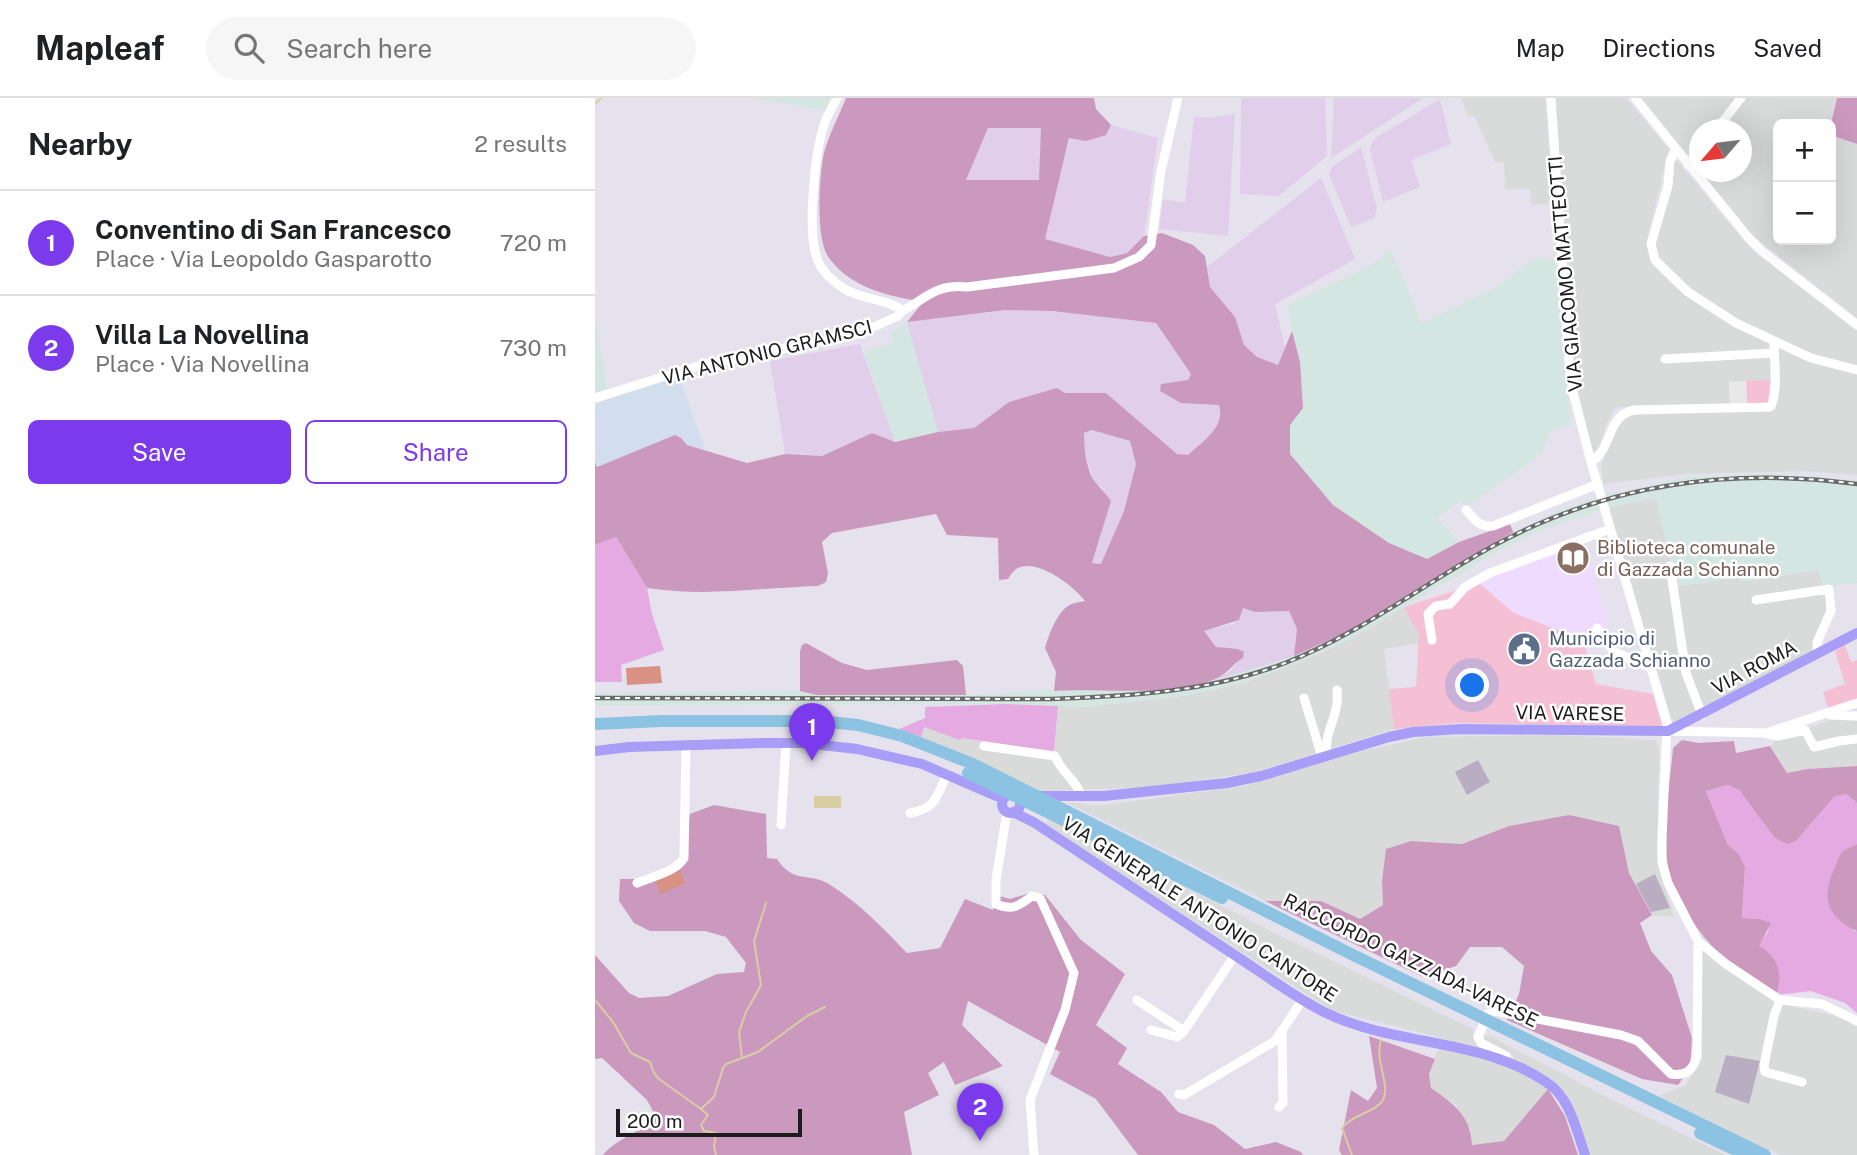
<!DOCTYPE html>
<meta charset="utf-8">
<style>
body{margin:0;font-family:"Public Sans",sans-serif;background:#f6f6f6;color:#202124}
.controls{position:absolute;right:21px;top:21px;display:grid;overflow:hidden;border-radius:10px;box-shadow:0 7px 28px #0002}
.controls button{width:63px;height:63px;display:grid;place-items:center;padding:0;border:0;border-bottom:2px solid #e0e0e0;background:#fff;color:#202124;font:35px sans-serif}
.compass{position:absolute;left:1094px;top:21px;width:63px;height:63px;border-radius:50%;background:#fff;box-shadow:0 7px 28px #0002;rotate:242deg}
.scale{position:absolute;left:21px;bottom:18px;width:186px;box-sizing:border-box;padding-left:7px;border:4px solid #1c1c1c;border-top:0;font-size:19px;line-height:24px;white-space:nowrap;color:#1c1c1c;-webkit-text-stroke:5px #fff;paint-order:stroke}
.you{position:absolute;left:878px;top:588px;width:24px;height:24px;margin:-18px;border:5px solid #fff;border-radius:50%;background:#1a73e8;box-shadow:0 0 0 10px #1a73e833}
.badge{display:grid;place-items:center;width:46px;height:46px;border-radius:50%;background:#7c3aed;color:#fff;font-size:23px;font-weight:700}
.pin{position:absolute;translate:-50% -58px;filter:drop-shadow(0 2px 4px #0008)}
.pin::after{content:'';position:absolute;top:37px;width:24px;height:21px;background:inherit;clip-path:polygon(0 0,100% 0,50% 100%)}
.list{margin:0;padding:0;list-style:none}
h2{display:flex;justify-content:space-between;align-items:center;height:91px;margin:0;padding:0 28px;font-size:30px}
h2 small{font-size:23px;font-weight:400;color:#757577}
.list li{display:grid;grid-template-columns:46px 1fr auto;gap:21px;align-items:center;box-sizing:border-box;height:105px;padding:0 28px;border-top:2px solid #e0e0e0}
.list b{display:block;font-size:26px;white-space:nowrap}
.list p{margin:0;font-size:23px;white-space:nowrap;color:#757577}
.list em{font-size:23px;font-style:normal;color:#757577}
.actions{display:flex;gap:14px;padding:21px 28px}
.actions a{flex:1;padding:16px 0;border:2px solid #7c3aed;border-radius:10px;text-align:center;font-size:24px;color:#7c3aed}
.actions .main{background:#7c3aed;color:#fff}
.icon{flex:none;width:38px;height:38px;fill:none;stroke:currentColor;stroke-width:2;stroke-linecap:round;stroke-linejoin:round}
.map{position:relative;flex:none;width:1262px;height:1057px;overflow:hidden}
header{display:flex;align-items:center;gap:42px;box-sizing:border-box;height:98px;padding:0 35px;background:#fff;border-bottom:2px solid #e0e0e0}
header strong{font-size:33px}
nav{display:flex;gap:38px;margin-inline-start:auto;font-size:24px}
.search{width:490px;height:63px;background:#f6f6f6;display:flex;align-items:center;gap:18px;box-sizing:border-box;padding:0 24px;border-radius:38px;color:#757577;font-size:26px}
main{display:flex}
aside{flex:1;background:#fff}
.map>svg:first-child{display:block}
</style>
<header>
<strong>Mapleaf</strong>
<div class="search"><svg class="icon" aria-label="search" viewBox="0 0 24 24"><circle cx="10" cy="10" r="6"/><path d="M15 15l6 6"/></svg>Search here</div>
<nav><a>Map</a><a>Directions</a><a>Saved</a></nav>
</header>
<main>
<aside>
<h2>Nearby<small>2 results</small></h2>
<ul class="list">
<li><span class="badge">1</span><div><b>Conventino di San Francesco</b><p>Place · Via Leopoldo Gasparotto</p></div><em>720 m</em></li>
<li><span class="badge">2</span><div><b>Villa La Novellina</b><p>Place · Via Novellina</p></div><em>730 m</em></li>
</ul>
<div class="actions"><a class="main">Save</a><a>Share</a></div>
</aside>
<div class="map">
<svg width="1262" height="1057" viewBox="0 0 1262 1057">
<rect width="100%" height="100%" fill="#e5e2ed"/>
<path fill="#d9dada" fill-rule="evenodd" d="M866 0H950L958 105 937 107 935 91H910L909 65 900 64 880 19 872 17Z
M960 0H1031L1074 51 1052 141 1055 160 1059 168 1081 190 1122 218 1175 245V282L1134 284 1135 306 1023 309 1018 313 1011 327 1004 350 998 354 981 288Z
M1046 0H1242L1236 26H1183V142H1236V27L1239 38 1262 46V220L1153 134ZM1104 32H1146V74H1104Z
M1080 61 1157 152 1262 233V270L1192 248 1138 220 1091 189 1065 164 1059 144 1079 69 1077 63Z
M1183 249 1262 275V377L1210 373 1090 376 1008 386 1006 367 1021 329 1032 316 1181 312Z
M1062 399 1077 466V505L1082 552 1101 614 1078 625 1012 410Z
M1223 472 1232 498 1231 518 1216 553 1108 612 1091 560 1080 489 1145 479 1147 484Z
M809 509 824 537V545L789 551 799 631 660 674 562 689 445 693 326 639 328 629 364 642 368 640 459 654 463 608 490 609 589 598 648 585 704 565 754 542Z
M1236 622 1262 623V668L1212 671 1192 675 1176 648 1180 642Z
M962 637 1061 642 1064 654 1062 759 1079 819 1057 817 1034 775 1024 728H914L867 746 816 743 787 783 788 807 765 822 726 803H670L471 704 501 708 650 688 770 652 832 639Z
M455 720 680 835 878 931V941L889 951 736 912 514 768 451 725Z
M1102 833 1186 906 1246 919 1262 929V1057H1185L1064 998 1091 987 1104 966 1107 899Z
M893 937 1024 1005 1131 1057H993L968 993 956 981 919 961 917 956 891 944 889 939Z
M844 949 911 966 953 991 909 1043 877 1047 876 1032 861 1007 836 990 834 976Z"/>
<path fill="#d2ddee" d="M84 278 110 352 92 347 86 340 80 337 2 369 0 364V306Z"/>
<path fill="#d4e6e1" d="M161 0H235L230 13Z
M796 152 827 225 904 188 938 160 960 162 976 327 955 333 947 356 872 408 865 403 842 420 864 444 832 461 794 445 738 407 695 356V327L708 310 705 264 697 233 693 207 775 168Z
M0 220 13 293 0 297Z
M312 224 343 334 300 344 269 253 299 244 296 234Z
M1174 376 1262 382V485L1229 488 1223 472 1146 484 1145 479 1080 489 1061 400 1012 410 949 431 907 451 754 542 704 565 648 585 589 598 490 609 410 606 0 608V595L205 593 222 597H371L472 591 547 592 607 585 699 558 755 533 880 456 918 434 968 411 1011 397 1092 379Z"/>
<path fill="#eedbfd" d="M978 445 992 452 1015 537 988 542 919 515 884 485Z"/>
<path fill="#b9aec1" d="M883 662 895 684 872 697 860 674Z
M1060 776 1075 810 1056 814 1041 786Z
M1131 957 1165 963 1154 1006 1120 994Z"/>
<path fill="#e0ceeb" d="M646 0H730L732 58 684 98 645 96Z
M739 0H828L736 60Z
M845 1 856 46 816 62 825 89 788 104 775 53 776 46 782 39Z
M640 16 633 138 564 131 568 101 590 105 599 19 614 20Z
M516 27 563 40 549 138 532 155 515 159 449 141 475 40 511 37Z
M393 30H447L444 82H371Z
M766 49 782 111 779 120 756 129 734 76 737 69Z
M726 80 760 161 680 206 690 250 683 268 662 259 649 247 640 219 614 189 612 169Z
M410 212 457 213 561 225 596 276 593 282 566 286 586 305 625 307 627 314 619 334 593 357 582 356 511 295H470L414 304 379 330 343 334 312 224Z
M265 246 300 344 277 335 227 358 190 356 175 263Z
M498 332 535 343 541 366 529 413 507 466 497 465 507 435 508 390 500 385 489 354V335Z
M648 510 660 514 694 513 702 531 699 558 617 583 634 574 650 556 646 552 621 549 608 533 638 526 644 522Z"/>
<path fill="#e6aae2" d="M21 439 52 490 57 516 69 552 26 567 27 584H0V447Z
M410 606 463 608 459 654 368 640 364 642 329 629 326 639 304 631 330 620V609Z
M1133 687 1144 692 1179 739 1201 743 1239 699 1251 696 1262 705V746L1246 755 1259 833H1262V915L1250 905 1216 893 1181 897 1163 848 1174 832 1165 821 1147 820 1150 769 1144 756 1133 747 1111 693Z"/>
<path fill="#cb99be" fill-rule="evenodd" d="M251 0H499L501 11 516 27 511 37 491 43 474 40 450 141 515 159 532 155 549 138 567 135 598 147 610 158 615 189 640 219 649 247 662 259 683 267 697 233 705 264 708 310 695 327V356L738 407 794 445 832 461 864 444 915 426 918 434 755 533 699 558 702 531 694 513 660 514 648 510 644 522 609 533 621 549 643 551 649 554 648 560C637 566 632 577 618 582 576 599 505 590 459 593L461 574 450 550C454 537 461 516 473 508 477 505 485 504 490 503 479 488 439 457 420 472 417 474 415 478 413 481L404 482 403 440 352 437 341 416 237 435 227 444 233 475 231 484 223 488C162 490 112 499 52 490L21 439 0 447V364L2 369 80 337 86 340 92 347 152 365 190 356 227 358 277 335 300 344 343 334 379 330 414 304 462 290 470 295H511L582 356 593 357C607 344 631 329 624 307L586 305 565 293 566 286 593 282 596 276 561 225 457 213 410 212 312 224 328 204C293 198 256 190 234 160 220 142 224 77 229 55 234 36 244 18 251 0ZM393 30H446L444 82H371ZM497 332 535 343 541 366 529 413 506 466 497 465 516 403C511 396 506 391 501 385 491 373 489 350 489 335Z
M1242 0H1262V46L1239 38 1236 26Z
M211 545 247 565 272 572 362 562 368 568 371 597H222L205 593V553L207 547Z
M1087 642 1104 645 1139 643 1141 655 1175 648 1192 675 1212 671 1262 668V705L1251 696 1239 699 1201 743 1192 746 1179 739 1144 692 1133 687 1111 693 1133 747 1144 756 1150 769 1147 820 1165 821 1176 825 1164 848C1183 858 1189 877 1181 897 1165 886 1146 876 1132 863 1105 838 1077 800 1072 763 1067 727 1075 686 1078 650Z
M119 707 171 716 172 760 182 761C198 786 214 774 234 786 264 805 288 830 312 855L345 850 370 801 398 812 401 797 415 801 438 794 450 797 486 842 530 876 501 927 532 950 523 966 566 994 583 1014 619 1027 650 1051 681 1044 706 1054 708 1057H543L501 1001 455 976 465 954 373 903 367 927 408 968 360 987 349 964 333 975 344 997 309 1014 317 1057H8C23 1039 44 1037 60 1017L52 1002 7 960 0 961V857L34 895 44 900 73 898 122 876 149 874 151 865 131 839 110 833H55L39 825 24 803 25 781H61L87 760 95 716Z
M974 717 1024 728 1034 775 1057 817 1045 825 1056 853 1077 877 1097 940 1095 970 1083 987 1047 981 912 922 924 896 929 868 907 849H875L861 868 828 879 670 803H726L765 821 788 807 787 783 791 751 816 743 867 746 914 728Z
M1262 746V833C1231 819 1226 799 1240 769 1242 765 1244 758 1247 754 1251 751 1258 748 1262 746Z
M774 938 840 961 834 976 836 990C859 1006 876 1018 877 1047L909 1043 953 991 970 1018 983 1057H747L744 1052 756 992 773 1003 782 990Z"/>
<path fill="#f6c0d4" d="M1175 282 1173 305H1152L1151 283Z
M884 485 919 515 988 542 1001 586 1058 596 1067 628 860 625 799 631 794 591 821 589 824 537 809 509Z
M1250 547 1256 564 1262 562V603L1234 614 1228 594 1250 586 1240 553Z"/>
<path fill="#d99183" d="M65 568 67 585 32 587 31 570Z
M85 772 90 785 66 796 60 783Z"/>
<path fill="#e8e8e8" d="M1151 283 1152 305 1135 306 1134 284Z"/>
<path fill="#d9cda4" d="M219 698H246V710H219Z"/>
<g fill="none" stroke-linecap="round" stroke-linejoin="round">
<path stroke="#d9cda4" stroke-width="2" d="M0 6 6 0
M0 902 18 924 36 955 55 964 59 975 64 981 106 1011
M147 960 144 934 151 914 166 887 159 843 171 805
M121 1057 119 1048 121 1035 109 1033 106 1027 113 1017 106 1011 119 999 128 970 131 966 163 954 212 918 230 909
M757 1057 747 1030C756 1017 781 1014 788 1002 796 987 779 962 786 942"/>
<path stroke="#fff" stroke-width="9" d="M242 0C238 8 233 16 230 24 220 52 211 135 223 163 227 173 238 184 248 190 265 202 295 201 307 213
M956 0 974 264 978 294 996 364 1072 625 1067 741V764L1073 785 1103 843 1131 866 1185 902 1227 906 1262 923
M1040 0 1153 139 1167 153 1262 227
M1121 32 1146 0
M1081 51 1075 63 1073 88 1056 146 1060 162 1093 194 1141 225 1216 260 1262 272
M1093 67 1104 53
M1070 261 1179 255
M0 300 106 267 263 236 303 218 307 213C333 199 341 186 372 189L519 170 544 159 556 147 566 73 583 0
M996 364C1018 351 1011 318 1039 312L1175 309C1184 298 1179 260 1179 244
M871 412C880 422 884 429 898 428L1003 386
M1075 468 1091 575 1107 617
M1161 502 1234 491 1236 513 1222 544 1223 554
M1002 530 1018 553 1056 570
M837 542 833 516 841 508 855 506 870 489 895 475 1015 431
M709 600 727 659
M1236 617 1262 618
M1073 633 1171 635 1262 605
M1172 636 1183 638 1210 632 1219 649 1244 643 1262 641
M389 648 460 658C466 674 483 684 486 698
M732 657C728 633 745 619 742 592
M412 714 401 782V806C418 813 424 808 437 798L445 800 479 875 470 912 435 1002 439 1057
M315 715C341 711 342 698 352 676
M186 727 191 645
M42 785C56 779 81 774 89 760L91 648
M542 902 589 933 640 857
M1185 902 1179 918 1169 967 1170 974 1207 984
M556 932 582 939 589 933
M911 963V958L886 945 883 939 893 916 900 913 1026 937 1043 943 1076 976C1091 978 1097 973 1102 959L1103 843
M584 996 589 997 680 943 708 901
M684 1009 688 1005 687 934"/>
<path stroke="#a89df7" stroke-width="10" d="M0 653 34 649 167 645H209L262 651 327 666 401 698H410
M407 706a9 9 0 1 1 18 0a9 9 0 1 1-18 0Z
M441 698H509L632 685 666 678 794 639 818 634 866 631 1073 633 1262 535
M418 714 440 725C505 768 570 811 635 854 666 874 696 897 729 914 800 949 884 939 951 984 975 999 981 1031 990 1057"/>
<path stroke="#8dc3e2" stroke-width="12" d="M0 626 67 623H223L263 627 307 638 378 666 758 857 1170 1057
M373 675 627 800
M1105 1035 1151 1057"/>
<defs>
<path id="rail" d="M0 600 456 601C535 598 615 594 690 565 765 536 828 486 898 448 1012 386 1134 369 1262 386"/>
</defs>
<use href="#rail" stroke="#6a6a6a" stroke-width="4.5"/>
<use href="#rail" stroke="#fff" stroke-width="2" stroke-dasharray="5" stroke-linecap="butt"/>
</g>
<defs>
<symbol id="library-disc" viewBox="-11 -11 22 22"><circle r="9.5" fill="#8d6e63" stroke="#fff"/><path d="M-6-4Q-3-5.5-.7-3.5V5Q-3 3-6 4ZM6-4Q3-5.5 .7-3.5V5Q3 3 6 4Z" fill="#fff"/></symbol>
<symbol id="civic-disc" viewBox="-11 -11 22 22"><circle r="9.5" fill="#5c6f8a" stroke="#fff"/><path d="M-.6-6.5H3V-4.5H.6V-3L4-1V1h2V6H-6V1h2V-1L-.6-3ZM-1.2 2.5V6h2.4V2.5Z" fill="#fff"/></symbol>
</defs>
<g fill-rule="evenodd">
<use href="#library-disc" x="959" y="441" width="38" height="38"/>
<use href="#civic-disc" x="910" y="532" width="38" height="38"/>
</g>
<g text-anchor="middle" stroke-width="5" stroke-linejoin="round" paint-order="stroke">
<g font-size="19" fill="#1c1c1c" stroke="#fff">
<text transform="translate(970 176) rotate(-95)" y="7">VIA GIACOMO MATTEOTTI</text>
<text transform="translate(172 254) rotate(-14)" y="7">VIA ANTONIO GRAMSCI</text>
<text transform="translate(1159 569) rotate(-28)" y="7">VIA ROMA</text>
<text transform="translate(975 615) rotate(1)" y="7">VIA VARESE</text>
<text transform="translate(605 811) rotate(33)" y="7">VIA GENERALE ANTONIO CANTORE</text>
<text transform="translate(816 862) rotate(26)" y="7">RACCORDO GAZZADA-VARESE</text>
</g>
<g font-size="19" fill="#785e54" stroke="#fff" text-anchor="start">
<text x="1002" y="456">Biblioteca comunale<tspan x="1002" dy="22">di Gazzada Schianno</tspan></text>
</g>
<g font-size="19" fill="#4e5e75" stroke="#fff" text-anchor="start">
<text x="954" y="547">Municipio di<tspan x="954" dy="22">Gazzada Schianno</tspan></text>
</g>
</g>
</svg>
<div class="controls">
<button>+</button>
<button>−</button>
</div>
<svg class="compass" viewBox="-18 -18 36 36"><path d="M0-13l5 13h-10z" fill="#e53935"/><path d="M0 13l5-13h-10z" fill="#757577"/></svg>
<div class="scale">200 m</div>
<div class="you"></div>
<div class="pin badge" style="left:217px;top:663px">1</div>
<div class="pin badge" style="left:385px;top:1043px">2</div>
</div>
</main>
